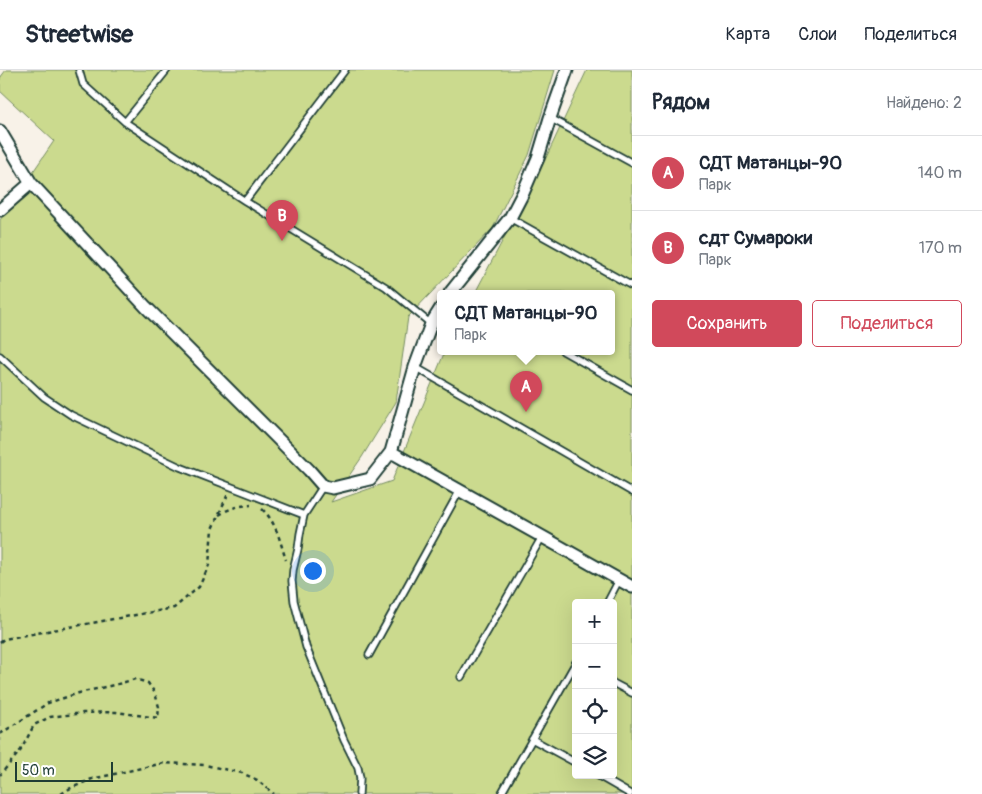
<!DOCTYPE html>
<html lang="ru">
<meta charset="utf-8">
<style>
body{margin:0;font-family:Pangolin,sans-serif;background:#f6f6f7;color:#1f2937}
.controls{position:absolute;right:15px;bottom:15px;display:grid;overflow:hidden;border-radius:5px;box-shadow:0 5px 20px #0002}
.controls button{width:45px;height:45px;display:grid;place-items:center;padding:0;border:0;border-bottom:1px solid #e0e1e3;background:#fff;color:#1f2937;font:25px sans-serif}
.scale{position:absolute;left:15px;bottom:12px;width:98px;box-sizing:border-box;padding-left:5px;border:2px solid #1f3d34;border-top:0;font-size:14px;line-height:18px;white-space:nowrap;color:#1f3d34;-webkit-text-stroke:4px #fff;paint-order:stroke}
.you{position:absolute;left:312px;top:500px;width:18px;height:18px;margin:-12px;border:4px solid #fff;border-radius:50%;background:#1a73e8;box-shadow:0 0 0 8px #1a73e833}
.badge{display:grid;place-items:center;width:32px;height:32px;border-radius:50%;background:#d1495b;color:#fff;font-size:16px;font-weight:700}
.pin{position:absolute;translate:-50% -41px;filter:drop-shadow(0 1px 2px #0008)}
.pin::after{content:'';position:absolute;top:26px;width:18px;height:15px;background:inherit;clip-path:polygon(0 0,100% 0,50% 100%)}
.popup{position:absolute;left:437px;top:220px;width:178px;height:65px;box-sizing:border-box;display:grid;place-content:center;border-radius:5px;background:#fff;filter:drop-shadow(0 1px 4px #0005);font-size:16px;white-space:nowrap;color:#747a83}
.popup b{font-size:19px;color:#1f2937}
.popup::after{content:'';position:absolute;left:50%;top:100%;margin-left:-10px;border:10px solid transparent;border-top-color:#fff}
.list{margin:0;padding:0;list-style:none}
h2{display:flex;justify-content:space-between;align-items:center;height:65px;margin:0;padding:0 20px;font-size:21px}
h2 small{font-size:16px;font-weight:400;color:#747a83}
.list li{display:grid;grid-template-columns:32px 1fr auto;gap:15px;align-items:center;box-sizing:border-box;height:75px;padding:0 20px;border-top:1px solid #e0e1e3}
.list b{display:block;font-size:19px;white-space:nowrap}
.list p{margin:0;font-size:16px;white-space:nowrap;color:#747a83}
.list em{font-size:16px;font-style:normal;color:#747a83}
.actions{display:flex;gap:10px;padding:15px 20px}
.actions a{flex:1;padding:11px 0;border:1px solid #d1495b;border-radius:5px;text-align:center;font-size:18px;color:#d1495b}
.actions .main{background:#d1495b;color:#fff}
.icon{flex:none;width:28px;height:28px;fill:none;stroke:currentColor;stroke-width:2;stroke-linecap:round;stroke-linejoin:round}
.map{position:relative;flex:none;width:632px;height:724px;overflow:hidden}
header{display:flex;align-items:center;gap:30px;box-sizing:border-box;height:70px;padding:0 25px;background:#fff;border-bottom:1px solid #e0e1e3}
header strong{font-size:24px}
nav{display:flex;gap:28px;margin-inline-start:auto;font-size:18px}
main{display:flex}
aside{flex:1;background:#fff}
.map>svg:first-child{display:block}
</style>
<header>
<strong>Streetwise</strong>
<nav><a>Карта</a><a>Слои</a><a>Поделиться</a></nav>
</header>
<main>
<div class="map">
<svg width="632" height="724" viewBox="0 0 632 724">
<rect width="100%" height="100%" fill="#f8f2e8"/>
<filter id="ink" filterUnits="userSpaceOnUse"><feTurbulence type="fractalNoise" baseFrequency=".02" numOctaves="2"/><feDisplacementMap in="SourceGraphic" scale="10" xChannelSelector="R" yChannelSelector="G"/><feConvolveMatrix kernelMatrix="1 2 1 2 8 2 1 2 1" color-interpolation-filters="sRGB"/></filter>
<g filter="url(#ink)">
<path fill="#cbda8e" stroke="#758c61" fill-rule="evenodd" d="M6 0H555L529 85 493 158 408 247 396 332 362 387 331 432 392 411 445 281H611V223H475L544 92 587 0H632V724H0V150L54 71 0 21V8ZM576 533H613V705H576Z"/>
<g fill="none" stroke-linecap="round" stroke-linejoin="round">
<defs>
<path id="service" d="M79 0 83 14 125 52 167 0
M550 48 632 93
M125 52 245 131 345 0
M245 131 386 217 431 254
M510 148 632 216
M563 281 632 320
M0 286 44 327 71 345 180 397 304 445
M415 297 632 422
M323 416 304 445 300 464 298 479 293 500 292 511 294 531 306 577 344 670 358 698 360 708 359 724
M607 533 619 510
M369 585 460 420
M461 607 542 467
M613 613 632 623
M532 669 576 693
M597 705 630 724
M501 724 576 592"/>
<path id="minor" d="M0 61 31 113 146 237 309 400 323 416 333 418 370 409 391 382 415 297 431 254 441 238
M0 140 31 113
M450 223 510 148 523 123 538 88 550 48 567 0
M391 382 632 517"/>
</defs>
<use href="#service" stroke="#1f3d34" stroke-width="9"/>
<use href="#minor" stroke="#1f3d34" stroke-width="15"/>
<path stroke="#1f3d34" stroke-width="2.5" stroke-dasharray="4 4" stroke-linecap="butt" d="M262 439C277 453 280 472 286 490
M219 445C230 438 237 436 251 435
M0 572 4 569 174 538 199 517 209 495 212 459 228 424
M0 664 48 633 79 623 118 614 135 609 148 613 155 623 159 637 158 648 116 642 83 643 50 647 34 655 21 680 0 705
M61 724 69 719 92 709 164 693 205 695 242 703 257 710 274 724"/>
<use href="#service" stroke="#fff" stroke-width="5.5"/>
<use href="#minor" stroke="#fff" stroke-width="11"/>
</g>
</g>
</svg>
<div class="controls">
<button>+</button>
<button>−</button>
<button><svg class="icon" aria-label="locate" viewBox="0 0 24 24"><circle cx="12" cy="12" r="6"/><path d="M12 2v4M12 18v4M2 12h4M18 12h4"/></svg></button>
<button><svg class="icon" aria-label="layers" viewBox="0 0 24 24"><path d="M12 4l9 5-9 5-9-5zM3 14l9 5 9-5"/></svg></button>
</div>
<div class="scale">50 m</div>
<div class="you"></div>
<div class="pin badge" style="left:526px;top:342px">A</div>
<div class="popup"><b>СДТ Матанцы-90</b>Парк</div>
<div class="pin badge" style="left:282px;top:171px">B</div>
</div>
<aside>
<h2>Рядом<small>Найдено: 2</small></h2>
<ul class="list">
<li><span class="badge">A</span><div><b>СДТ Матанцы-90</b><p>Парк</p></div><em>140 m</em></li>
<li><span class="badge">B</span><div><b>сдт Сумароки</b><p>Парк</p></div><em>170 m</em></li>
</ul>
<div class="actions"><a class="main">Сохранить</a><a>Поделиться</a></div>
</aside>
</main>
